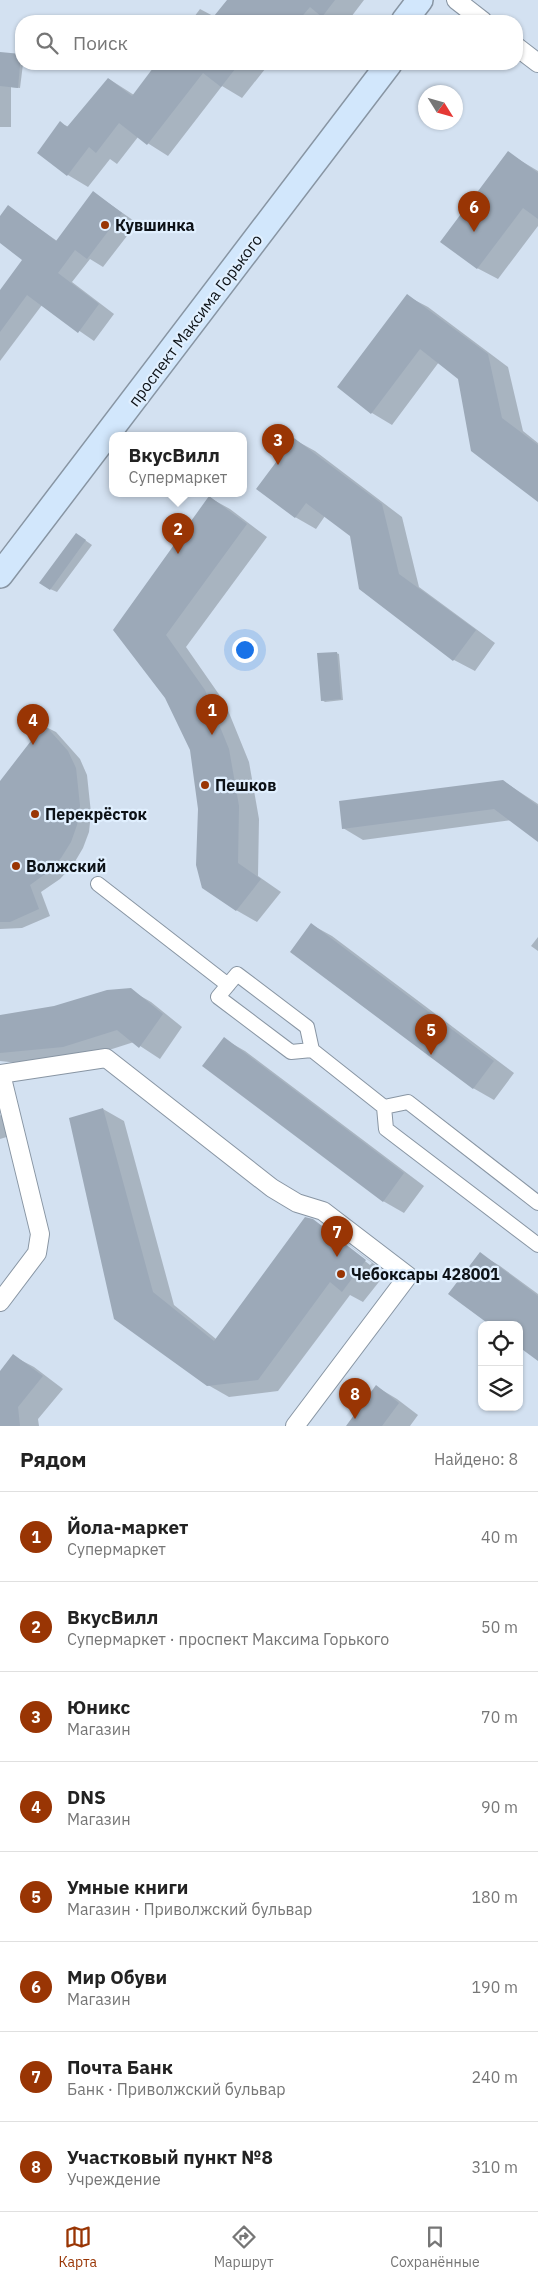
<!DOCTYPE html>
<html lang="ru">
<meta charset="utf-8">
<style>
body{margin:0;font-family:"IBM Plex Sans",sans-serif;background:#f6f6f6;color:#222}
.controls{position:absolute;right:15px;bottom:15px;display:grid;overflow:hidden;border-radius:10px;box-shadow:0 1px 4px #0004}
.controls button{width:45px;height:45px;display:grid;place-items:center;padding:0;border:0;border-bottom:1px solid #e0e0e0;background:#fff;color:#222;font:25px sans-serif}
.compass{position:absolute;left:418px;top:85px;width:45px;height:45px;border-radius:50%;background:#fff;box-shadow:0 1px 4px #0004;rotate:127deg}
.you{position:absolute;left:244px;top:649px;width:18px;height:18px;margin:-12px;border:4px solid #fff;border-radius:50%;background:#1a73e8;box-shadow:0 0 0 8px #1a73e833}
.badge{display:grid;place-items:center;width:32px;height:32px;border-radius:50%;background:#993504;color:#fff;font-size:16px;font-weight:700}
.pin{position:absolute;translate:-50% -41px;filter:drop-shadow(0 1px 2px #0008)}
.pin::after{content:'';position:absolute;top:26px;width:18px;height:15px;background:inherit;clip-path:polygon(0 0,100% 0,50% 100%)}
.popup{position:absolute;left:109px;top:432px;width:138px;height:65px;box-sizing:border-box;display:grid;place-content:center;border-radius:10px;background:#fff;filter:drop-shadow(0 1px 4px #0005);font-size:16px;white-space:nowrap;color:#767676}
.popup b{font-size:19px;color:#222}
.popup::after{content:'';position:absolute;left:50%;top:100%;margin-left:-10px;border:10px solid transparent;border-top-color:#fff}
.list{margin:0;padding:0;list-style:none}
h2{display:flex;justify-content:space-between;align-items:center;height:65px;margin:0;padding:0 20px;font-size:21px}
h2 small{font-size:16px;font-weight:400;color:#767676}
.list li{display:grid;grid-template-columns:32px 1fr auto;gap:15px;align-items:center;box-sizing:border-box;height:90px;padding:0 20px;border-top:1px solid #e0e0e0}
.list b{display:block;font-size:19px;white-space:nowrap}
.list p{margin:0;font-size:16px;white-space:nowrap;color:#767676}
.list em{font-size:16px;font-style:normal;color:#767676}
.icon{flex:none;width:28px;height:28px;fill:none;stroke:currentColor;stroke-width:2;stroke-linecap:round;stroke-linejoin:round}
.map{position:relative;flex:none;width:538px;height:1426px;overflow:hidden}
.search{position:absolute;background:#fff;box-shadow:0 1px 4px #0004;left:15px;right:15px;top:15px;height:55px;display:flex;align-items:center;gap:12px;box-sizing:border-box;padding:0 18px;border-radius:20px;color:#767676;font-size:19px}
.sheet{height:785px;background:#fff}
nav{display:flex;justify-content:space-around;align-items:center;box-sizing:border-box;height:70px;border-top:1px solid #e0e0e0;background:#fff;font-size:14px;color:#767676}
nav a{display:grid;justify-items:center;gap:2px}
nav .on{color:#993504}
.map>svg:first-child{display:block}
</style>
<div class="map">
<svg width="538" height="1426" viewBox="0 0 538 1426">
<rect width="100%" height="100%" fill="#d3e1f1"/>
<path fill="#0003" d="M228 0H364L348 21 329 19 328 21H191L200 9 215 17Z
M0 54 21 55 23 64 20 88 11 87V127H0Z
M158 64H269L242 98 222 86 168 156 138 137 117 164 110 159 88 187 68 175 60 123 69 127 109 79 134 95Z
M508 153 538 171V226L498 279 477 268Z
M94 193 137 223 103 267 90 259 72 282 114 314 94 341 42 305 0 361V292L24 260 0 242V218L9 207 57 241Z
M407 296 428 307 508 367 523 431 538 443V501L460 378 439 362 392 425 372 413 339 387Z
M295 440 315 451 402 517 419 587 495 643 475 671 454 660 360 589 351 536 325 516 316 529 295 517Z
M210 498 230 509 267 537 186 647 225 703 249 762 259 819 258 876 281 892 257 922 236 910 199 809 191 749 166 697 114 630Z
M82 538 92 545 57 592 50 589Z
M336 653 339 654 343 700 325 702 322 700Z
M44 726 56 732 80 759 87 775 91 813 89 832 83 848 73 865 60 879 41 892 50 916 22 928 0 929V783Z
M503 781 538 804V841L512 820 363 840 343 828Z
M312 925 332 936 514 1073 494 1100 473 1088Z
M538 937V951L531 946Z
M130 990 151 1002 182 1027 160 1059 134 1042 84 1058 27 1064 0 1061V1016L54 1007Z
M224 1039 245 1051 424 1186 404 1213 383 1201Z
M103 1109 124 1121 174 1305 216 1339 312 1220 325 1228V1230L370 1265 372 1263 328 1229 386 1273 363 1302 350 1295 278 1391 229 1397 208 1385 115 1318Z
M0 1115 6 1118 10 1136 0 1139Z
M480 1254 500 1266 538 1294V1359Z
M13 1356 34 1367 63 1389 38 1419 39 1426H0V1373Z
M377 1387 397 1399 418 1415 410 1426H350Z"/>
<path fill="#9ca9b8" d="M227 0H335L322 17 310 7 298 21H210Z
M0 52 21 54 18 88 0 86Z
M156 64H239L221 87 203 73 147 145 119 123 96 153 89 147 67 176 37 153 60 121 67 127 108 78 132 96Z
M508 151 538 173V219L523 208 477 269 440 242Z
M93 191 122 213 87 259 75 250 58 273 99 304 78 333 27 295 0 332V290L22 260 0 243V216L8 205 56 241Z
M407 294 488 354 502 418 538 445V502L471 451 458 379 420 349 371 414 337 387Z
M294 438 382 504 399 574 476 630 453 661 359 589 350 536 306 503 295 518 256 489Z
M209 496 247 524 166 635 205 690 229 749 239 806 238 863 261 879 236 911 202 888 196 865 198 809 190 750 165 698 113 630Z
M76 533 86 540 50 590 39 583Z
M337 652 341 699 321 701 317 653Z
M44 724 68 751 76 768 80 806 77 825 71 842 61 858 48 872 30 885 39 909 10 922H0V781Z
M503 780 538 806V842L494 809 342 829 339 801Z
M311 923 494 1061 473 1089 290 952Z
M131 988 163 1014 139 1048 117 1030 63 1047 0 1053V1015L54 1006 107 990Z
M224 1037 404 1173 383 1202 202 1066Z
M103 1108 153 1292 214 1341 305 1217 313 1219 366 1260 342 1292 330 1282 258 1380 207 1386 114 1319 69 1118Z
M480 1252 538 1296V1361L519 1347V1325H490L448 1294Z
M13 1354 43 1376 18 1407 20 1426H0V1371Z
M376 1385 399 1403 382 1426H346Z"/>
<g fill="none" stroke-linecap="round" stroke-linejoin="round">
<defs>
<path id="pedestrian" d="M98 884 228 985
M312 1050 291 1052 218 997 237 974 307 1027 312 1050 384 1107 408 1102 538 1203
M384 1107 386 1129 538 1245"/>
<path id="minor" d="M456 0 483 21
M517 47 538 63
M0 1074 106 1058 272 1188 297 1203 323 1211 408 1276 295 1426
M0 1302 37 1253 40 1234 1 1074"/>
<path id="secondary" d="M404 21 420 0
M0 575 389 64"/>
</defs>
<use href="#pedestrian" stroke="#8895a3" stroke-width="16"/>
<use href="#minor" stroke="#8895a3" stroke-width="20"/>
<use href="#secondary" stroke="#8895a3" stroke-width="28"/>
<use href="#pedestrian" stroke="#fff" stroke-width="14"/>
<use href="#minor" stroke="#fff" stroke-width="18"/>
<use href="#secondary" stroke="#d2e7fc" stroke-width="25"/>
</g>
<g fill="#993504" stroke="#e0effe" stroke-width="2">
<circle cx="105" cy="225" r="5"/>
<circle cx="205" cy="785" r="5"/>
<circle cx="35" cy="814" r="5"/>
<circle cx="16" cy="866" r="5"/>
<circle cx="341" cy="1274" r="5"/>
</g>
<g text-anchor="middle" stroke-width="4.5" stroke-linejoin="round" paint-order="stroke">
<g font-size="16" font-weight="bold" fill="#0d1217" stroke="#e0effe" text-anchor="start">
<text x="115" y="231">Кувшинка</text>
<text x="215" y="791">Пешков</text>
<text x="45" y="820">Перекрёсток</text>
<text x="26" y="872">Волжский</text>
<text x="351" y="1280">Чебоксары 428001</text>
</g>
<g font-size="16" fill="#0d1217" stroke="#e0effe">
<text transform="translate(195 320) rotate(-53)" y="6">проспект Максима Горького</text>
</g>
</g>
</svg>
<div class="controls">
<button><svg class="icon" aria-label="locate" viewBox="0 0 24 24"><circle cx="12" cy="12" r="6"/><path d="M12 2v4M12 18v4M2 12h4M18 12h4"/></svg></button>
<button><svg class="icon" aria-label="layers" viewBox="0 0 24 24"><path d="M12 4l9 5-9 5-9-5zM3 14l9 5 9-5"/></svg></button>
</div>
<svg class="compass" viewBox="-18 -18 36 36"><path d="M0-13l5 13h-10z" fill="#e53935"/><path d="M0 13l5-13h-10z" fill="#767676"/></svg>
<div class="you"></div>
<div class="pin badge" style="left:212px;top:735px">1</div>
<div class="pin badge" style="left:178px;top:554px">2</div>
<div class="popup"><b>ВкусВилл</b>Супермаркет</div>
<div class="pin badge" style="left:278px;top:465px">3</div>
<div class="pin badge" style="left:33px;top:745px">4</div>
<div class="pin badge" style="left:431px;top:1055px">5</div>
<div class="pin badge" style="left:474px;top:232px">6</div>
<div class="pin badge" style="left:337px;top:1257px">7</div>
<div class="pin badge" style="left:355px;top:1419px">8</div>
<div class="search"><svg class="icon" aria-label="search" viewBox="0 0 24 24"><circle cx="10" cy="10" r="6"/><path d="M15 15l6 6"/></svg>Поиск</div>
</div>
<section class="sheet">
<h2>Рядом<small>Найдено: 8</small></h2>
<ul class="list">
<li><span class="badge">1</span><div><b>Йола-маркет</b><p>Супермаркет</p></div><em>40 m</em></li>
<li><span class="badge">2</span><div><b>ВкусВилл</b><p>Супермаркет · проспект Максима Горького</p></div><em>50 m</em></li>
<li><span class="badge">3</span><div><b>Юникс</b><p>Магазин</p></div><em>70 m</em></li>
<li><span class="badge">4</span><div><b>DNS</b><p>Магазин</p></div><em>90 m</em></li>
<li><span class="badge">5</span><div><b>Умные книги</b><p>Магазин · Приволжский бульвар</p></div><em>180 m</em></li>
<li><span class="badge">6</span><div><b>Мир Обуви</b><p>Магазин</p></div><em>190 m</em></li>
<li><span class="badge">7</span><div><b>Почта Банк</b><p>Банк · Приволжский бульвар</p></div><em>240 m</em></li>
<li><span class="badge">8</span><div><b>Участковый пункт №8</b><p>Учреждение</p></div><em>310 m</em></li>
</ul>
</section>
<nav>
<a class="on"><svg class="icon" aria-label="map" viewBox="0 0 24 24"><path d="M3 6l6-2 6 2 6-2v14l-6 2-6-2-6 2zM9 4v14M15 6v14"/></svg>Карта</a>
<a><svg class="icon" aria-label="directions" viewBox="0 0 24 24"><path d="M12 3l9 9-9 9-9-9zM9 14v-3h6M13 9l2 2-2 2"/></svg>Маршрут</a>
<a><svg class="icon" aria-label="saved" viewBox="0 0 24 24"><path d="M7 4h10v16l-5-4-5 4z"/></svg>Сохранённые</a>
</nav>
